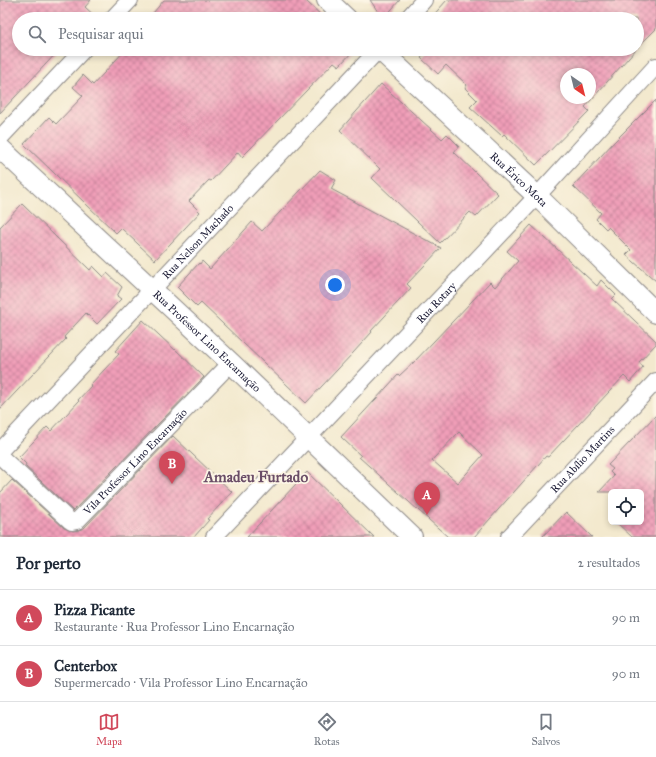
<!DOCTYPE html>
<html lang="pt">
<meta charset="utf-8">
<style>
body{margin:0;font-family:"IM FELL Great Primer",serif;background:#f2f2f3;color:#1f2937}
.controls{position:absolute;right:12px;bottom:12px;display:grid;overflow:hidden;border-radius:6px;box-shadow:0 2px 6px #0003}
.controls button{width:36px;height:36px;display:grid;place-items:center;padding:0;border:0;border-bottom:1px solid #e0e1e3;background:#fff;color:#1f2937;font:20px sans-serif}
.compass{position:absolute;left:560px;top:68px;width:36px;height:36px;border-radius:50%;background:#fff;box-shadow:0 2px 6px #0003;rotate:145deg}
.you{position:absolute;left:335px;top:285px;width:14px;height:14px;margin:-10px;border:3px solid #fff;border-radius:50%;background:#1a73e8;box-shadow:0 0 0 6px #1a73e833}
.badge{display:grid;place-items:center;width:26px;height:26px;border-radius:50%;background:#d1495b;color:#fff;font-size:13px;font-weight:700}
.pin{position:absolute;translate:-50% -33px;filter:drop-shadow(0 1px 2px #0008)}
.pin::after{content:'';position:absolute;top:21px;width:14px;height:12px;background:inherit;clip-path:polygon(0 0,100% 0,50% 100%)}
.list{margin:0;padding:0;list-style:none}
h2{display:flex;justify-content:space-between;align-items:center;height:52px;margin:0;padding:0 16px;font-size:17px}
h2 small{font-size:13px;font-weight:400;color:#747a83}
.list li{display:grid;grid-template-columns:26px 1fr auto;gap:12px;align-items:center;box-sizing:border-box;height:56px;padding:0 16px;border-top:1px solid #e0e1e3}
.list b{display:block;font-size:15px;white-space:nowrap}
.list p{margin:0;font-size:13px;white-space:nowrap;color:#747a83}
.list em{font-size:13px;font-style:normal;color:#747a83}
.icon{flex:none;width:22px;height:22px;fill:none;stroke:currentColor;stroke-width:2;stroke-linecap:round;stroke-linejoin:round}
.map{position:relative;flex:none;width:656px;height:537px;overflow:hidden}
.search{position:absolute;background:#fff;box-shadow:0 2px 6px #0003;left:12px;right:12px;top:12px;height:44px;display:flex;align-items:center;gap:10px;box-sizing:border-box;padding:0 14px;border-radius:22px;color:#747a83;font-size:15px}
.sheet{height:164px;background:#fff}
nav{display:flex;justify-content:space-around;align-items:center;box-sizing:border-box;height:56px;border-top:1px solid #e0e1e3;background:#fff;font-size:11px;color:#747a83}
nav a{display:grid;justify-items:center;gap:2px}
nav .on{color:#d1495b}
.map>svg:first-child{display:block}
</style>
<div class="map">
<svg width="656" height="537" viewBox="0 0 656 537">
<defs>
<pattern id="building-cross-hatch" width="8" height="8" patternUnits="userSpaceOnUse"><rect width="8" height="8" fill="#f09eb8"/><path d="M0 0l8 8M0 8l8-8" fill="none" stroke="#c28097"/></pattern>
</defs>
<rect width="100%" height="100%" fill="#fcf5e5"/>
<filter id="ink" filterUnits="userSpaceOnUse"><feTurbulence type="fractalNoise" baseFrequency=".025" numOctaves="2"/><feDisplacementMap in="SourceGraphic" scale="8" xChannelSelector="R" yChannelSelector="G"/><feConvolveMatrix kernelMatrix="1 2 1 2 8 2 1 2 1" color-interpolation-filters="sRGB"/></filter>
<filter id="wash" filterUnits="userSpaceOnUse"><feTurbulence type="fractalNoise" baseFrequency=".012" numOctaves="4" result="noise"/><feDisplacementMap in="SourceGraphic" scale="16" xChannelSelector="R" yChannelSelector="G"/><feGaussianBlur stdDeviation="0.9" result="paint"/><feColorMatrix in="noise" values="0 0 0 0 0 0 0 0 0 0 0 0 0 0 0 0 0 1.4 0 .05"/><feComposite in="paint" operator="in"/></filter>
<g filter="url(#wash)">
<rect width="100%" height="100%" fill="#f3e9ce"/>
<g id="blocks">
<path fill="url(#building-cross-hatch)" fill-rule="evenodd" d="M0 0H91L85 7 98 19H19V49H60L0 113Z
M164 0H305L325 19H148Z
M370 0H400L383 19Z
M447 0H656V29L637 48V19H430Z
M126 49H355L339 66 334 62 250 149 242 157 238 152 211 181 209 180 189 201 200 212 155 260 121 228 116 233 24 144 49 117 56 124 83 96 73 87 83 75 93 85Z
M429 49H636L585 107 589 111 536 165 504 134 502 136 470 107 477 100 465 88 467 85 446 65 438 74 421 58ZM566 74H590V98H566Z
M381 84 442 139 447 134 459 146 454 152 498 194 476 217 470 212 440 243 372 178 380 169 340 130Z
M656 100V281L626 255 631 250 608 227 606 229 596 219 601 213 573 186 614 142Z
M320 170 336 180 331 189 441 248 407 284 411 288 371 331 372 332 353 353 306 403 201 303 197 307 177 287 199 263 200 264 202 261 210 269 252 222 262 231Z
M22 204 90 270 93 266 104 277 107 273 122 287 117 296 121 299 97 324 86 313 64 337 66 339 0 409V227Z
M531 225 597 286 601 280 616 295 612 299 656 341V344L639 362 643 367 630 382 624 376 548 457 546 456 474 537H448L359 457 361 456 341 437 398 375 399 376 415 361 490 282 495 287 518 261 507 251ZM459 432 483 455 458 483 432 460Z
M143 320 175 350V349L204 377 73 511 25 466 26 464 19 457 47 427 51 431 79 401 78 400 91 386 90 385 119 354 115 351Z
M656 415V537H632L616 522H641V492H599L614 476 610 472 613 469 608 465Z
M173 436 232 492 207 519 209 520 194 537H0V493L12 480 64 528 73 531 79 530 84 528Z
M307 472 340 504 374 537H247Z
M566 512 592 537H542Z"/>
</g>
</g>
<g filter="url(#ink)">
<use href="#blocks" fill-opacity="0" stroke="#8a8684" stroke-width="1"/>
<g fill="none" stroke-linecap="round" stroke-linejoin="round">
<defs>
<g id="minor">
<path d="M112 19 130 0"/>
<path d="M407 19 424 0"/>
<path d="M0 138 84 49"/>
<path id="s1" d="M0 451 379 49"/>
<path id="s2" d="M0 456 69 520 72 522 77 521 231 363"/>
<path id="s3" d="M214 537 537 196 656 66"/>
<path id="s4" d="M509 537 656 381"/>
</g>
<g id="tertiary">
<path d="M327 0 347 19"/>
<path id="s5" d="M379 49 537 196 656 313"/>
<path id="s6" d="M0 148 231 363 412 537"/>
</g>
</defs>
<use href="#minor" stroke="#8a8684" stroke-width="18"/>
<use href="#tertiary" stroke="#8a8684" stroke-width="22"/>
<use href="#minor" stroke="#fff" stroke-width="16"/>
<use href="#tertiary" stroke="#fff" stroke-width="20"/>
</g>
</g>
<g text-anchor="middle" stroke-width="3.5" stroke-linejoin="round" paint-order="stroke">
<g font-size="11" fill="#22223b" stroke="#fcf5e5">
<text dy="4" stroke="none"><textPath href="#s5" startOffset="191">Rua Érico Mota</textPath></text>
<text dy="4" stroke="none"><textPath href="#s1" startOffset="288">Rua Nelson Machado</textPath></text>
<text dy="4" stroke="none"><textPath href="#s3" startOffset="323">Rua Rotary</textPath></text>
<text dy="4" stroke="none"><textPath href="#s6" startOffset="283">Rua Professor Lino Encarnação</textPath></text>
<text dy="4" stroke="none"><textPath href="#s4" startOffset="107">Rua Abílio Martins</textPath></text>
<text dy="4" stroke="none"><textPath href="#s2" startOffset="186">Vila Professor Lino Encarnação</textPath></text>
</g>
<g font-size="15" font-weight="bold" fill="#6a4d67" stroke="#fcf5e5">
<text x="256" y="482">Amadeu Furtado</text>
</g>
</g>
</svg>
<div class="controls">
<button><svg class="icon" aria-label="locate" viewBox="0 0 24 24"><circle cx="12" cy="12" r="6"/><path d="M12 2v4M12 18v4M2 12h4M18 12h4"/></svg></button>
</div>
<svg class="compass" viewBox="-18 -18 36 36"><path d="M0-13l5 13h-10z" fill="#e53935"/><path d="M0 13l5-13h-10z" fill="#747a83"/></svg>
<div class="you"></div>
<div class="pin badge" style="left:427px;top:515px">A</div>
<div class="pin badge" style="left:172px;top:484px">B</div>
<div class="search"><svg class="icon" aria-label="search" viewBox="0 0 24 24"><circle cx="10" cy="10" r="6"/><path d="M15 15l6 6"/></svg>Pesquisar aqui</div>
</div>
<section class="sheet">
<h2>Por perto<small>2 resultados</small></h2>
<ul class="list">
<li><span class="badge">A</span><div><b>Pizza Picante</b><p>Restaurante · Rua Professor Lino Encarnação</p></div><em>90 m</em></li>
<li><span class="badge">B</span><div><b>Centerbox</b><p>Supermercado · Vila Professor Lino Encarnação</p></div><em>90 m</em></li>
</ul>
</section>
<nav>
<a class="on"><svg class="icon" aria-label="map" viewBox="0 0 24 24"><path d="M3 6l6-2 6 2 6-2v14l-6 2-6-2-6 2zM9 4v14M15 6v14"/></svg>Mapa</a>
<a><svg class="icon" aria-label="directions" viewBox="0 0 24 24"><path d="M12 3l9 9-9 9-9-9zM9 14v-3h6M13 9l2 2-2 2"/></svg>Rotas</a>
<a><svg class="icon" aria-label="saved" viewBox="0 0 24 24"><path d="M7 4h10v16l-5-4-5 4z"/></svg>Salvos</a>
</nav>
